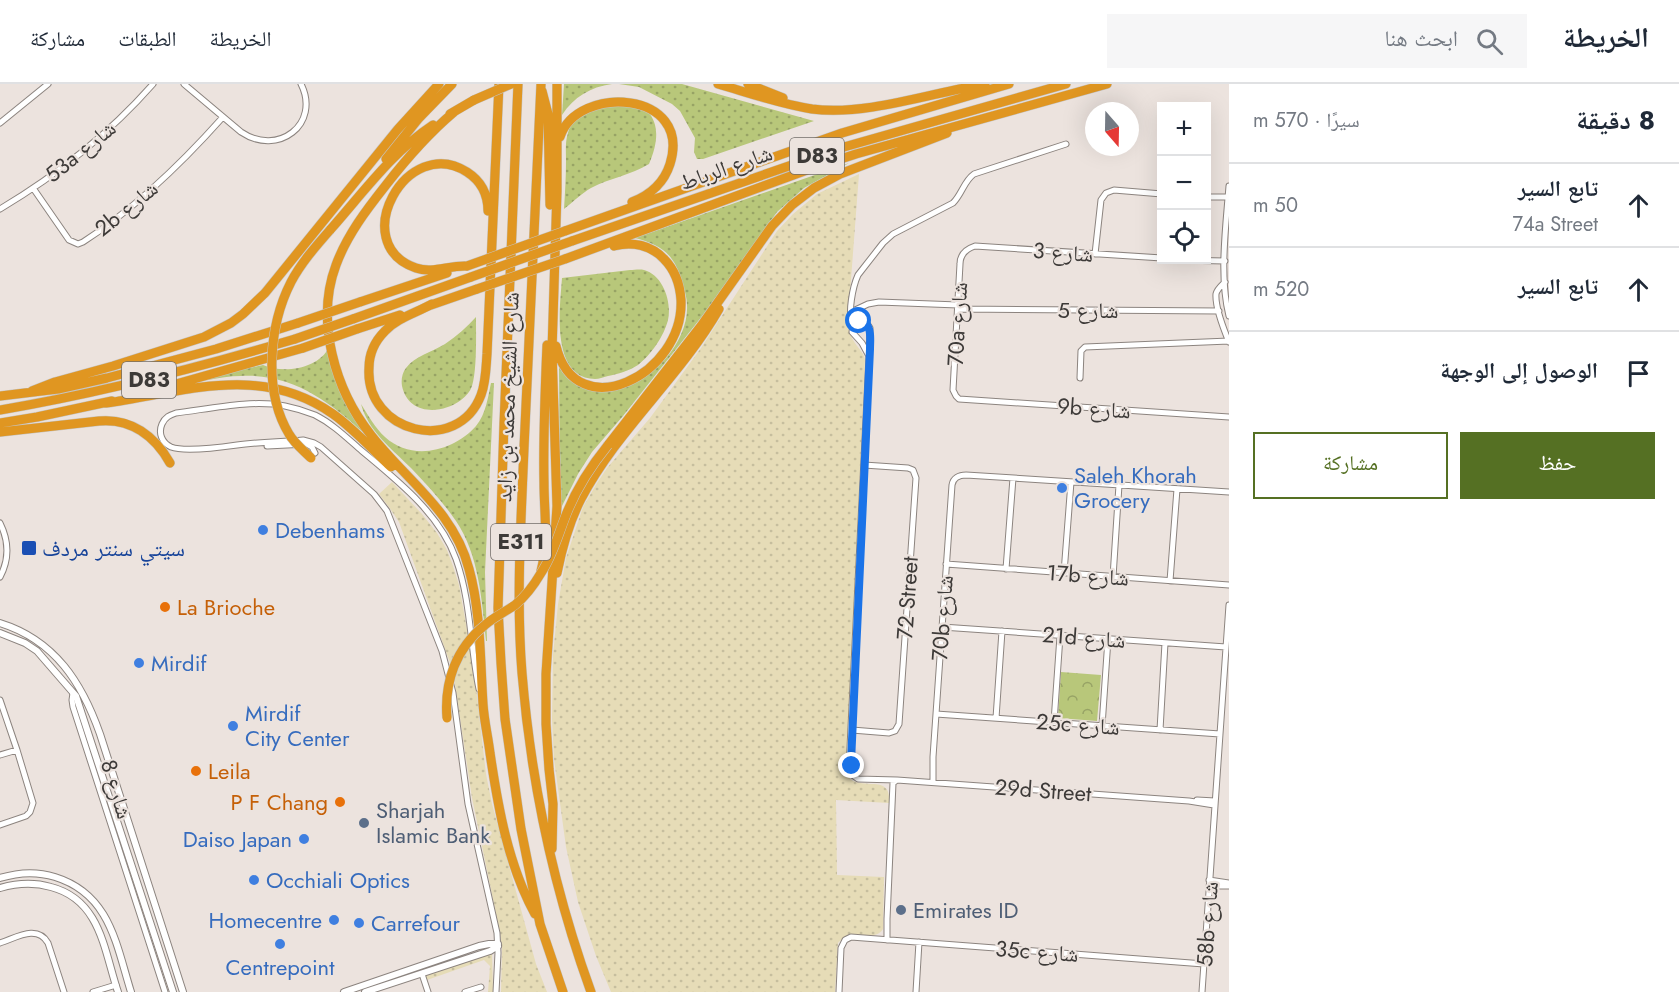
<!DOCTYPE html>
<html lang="ar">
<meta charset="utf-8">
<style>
body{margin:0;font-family:Jost,"Noto Naskh Arabic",sans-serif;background:#f6f6f7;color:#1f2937;direction:rtl}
.controls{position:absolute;right:18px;top:18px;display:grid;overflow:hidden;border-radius:0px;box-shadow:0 6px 24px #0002}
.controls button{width:54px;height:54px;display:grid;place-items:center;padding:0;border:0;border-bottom:2px solid #e0e1e3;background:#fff;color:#1f2937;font:30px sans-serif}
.compass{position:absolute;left:1085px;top:18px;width:54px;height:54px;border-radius:50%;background:#fff;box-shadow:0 6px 24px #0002;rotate:160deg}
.stop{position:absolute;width:18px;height:18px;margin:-14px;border:4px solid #1a73e8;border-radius:50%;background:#fff}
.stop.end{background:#1a73e8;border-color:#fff;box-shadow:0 2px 6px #0008}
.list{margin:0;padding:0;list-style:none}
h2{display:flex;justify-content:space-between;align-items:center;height:78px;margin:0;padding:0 24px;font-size:26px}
h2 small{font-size:20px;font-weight:400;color:#747a83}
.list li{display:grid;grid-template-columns:39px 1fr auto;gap:18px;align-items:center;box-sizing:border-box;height:84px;padding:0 24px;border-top:2px solid #e0e1e3}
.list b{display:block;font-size:22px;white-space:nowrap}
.list p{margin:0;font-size:20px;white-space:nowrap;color:#747a83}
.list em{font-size:20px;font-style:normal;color:#747a83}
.actions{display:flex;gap:12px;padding:18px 24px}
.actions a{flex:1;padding:14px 0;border:2px solid #557023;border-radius:0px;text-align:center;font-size:21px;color:#557023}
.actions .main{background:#557023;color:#fff}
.icon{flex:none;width:33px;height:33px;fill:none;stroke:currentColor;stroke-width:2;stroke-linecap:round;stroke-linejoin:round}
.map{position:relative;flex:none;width:1229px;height:908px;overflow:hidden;direction:ltr}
header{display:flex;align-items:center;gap:36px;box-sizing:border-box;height:84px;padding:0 30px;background:#fff;border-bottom:2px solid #e0e1e3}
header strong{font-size:28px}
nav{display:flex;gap:33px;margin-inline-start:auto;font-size:21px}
.search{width:420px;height:54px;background:#f6f6f7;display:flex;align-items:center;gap:15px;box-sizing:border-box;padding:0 21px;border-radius:0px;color:#747a83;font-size:22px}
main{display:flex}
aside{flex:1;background:#fff}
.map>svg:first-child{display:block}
</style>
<header>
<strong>الخريطة</strong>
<div class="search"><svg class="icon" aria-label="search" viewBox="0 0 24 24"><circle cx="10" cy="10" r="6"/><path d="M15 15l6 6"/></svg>ابحث هنا</div>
<nav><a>الخريطة</a><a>الطبقات</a><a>مشاركة</a></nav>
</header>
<main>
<aside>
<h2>8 دقيقة<small>سيرًا · 570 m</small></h2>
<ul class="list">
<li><svg class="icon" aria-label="ahead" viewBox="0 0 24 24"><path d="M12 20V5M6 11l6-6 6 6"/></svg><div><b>تابع السير</b><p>74a Street</p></div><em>50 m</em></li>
<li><svg class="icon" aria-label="ahead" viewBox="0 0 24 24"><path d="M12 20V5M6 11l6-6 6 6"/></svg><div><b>تابع السير</b></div><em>520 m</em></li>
<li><svg class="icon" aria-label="arrive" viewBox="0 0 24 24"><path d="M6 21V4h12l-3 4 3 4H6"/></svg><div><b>الوصول إلى الوجهة</b></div></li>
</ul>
<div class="actions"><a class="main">حفظ</a><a>مشاركة</a></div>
</aside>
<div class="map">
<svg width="1229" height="908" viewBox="0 0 1229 908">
<defs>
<pattern id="sand-dots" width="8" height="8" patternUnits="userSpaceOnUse" patternTransform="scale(1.5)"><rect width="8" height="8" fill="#e6dcb7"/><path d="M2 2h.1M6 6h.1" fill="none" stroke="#c6be9e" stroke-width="1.8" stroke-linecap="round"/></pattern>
<pattern id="park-crowns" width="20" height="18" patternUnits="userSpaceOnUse" patternTransform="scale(1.5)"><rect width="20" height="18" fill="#b8c77a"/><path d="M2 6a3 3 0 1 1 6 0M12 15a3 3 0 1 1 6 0" fill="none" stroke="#97a365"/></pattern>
<pattern id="garden-dots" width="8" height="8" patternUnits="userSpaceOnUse" patternTransform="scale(1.5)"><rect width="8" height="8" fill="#b8c77a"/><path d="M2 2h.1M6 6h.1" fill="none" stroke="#97a365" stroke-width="1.8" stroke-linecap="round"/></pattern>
</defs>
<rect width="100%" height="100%" fill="#ece3de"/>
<path fill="url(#sand-dots)" d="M859 90 848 235C848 244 850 252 855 259 859 265 864 269 865 276L847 681 850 695C865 706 892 690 889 719L836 716 837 791 884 793 883 845C875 859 851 844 838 859L835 908H611L596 872 578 818 566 763 554 675 552 635 553 571 558 520 566 474 583 423 597 399 607 384 650 334 701 264 777 147 793 130 817 110Z
M392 398 422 430 437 449 447 466 453 482 459 501 473 579 486 690 492 720 536 880 547 908H501L502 864 500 849 472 714 453 587 399 438 389 423 379 410Z
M492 868 493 908H488L490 882 484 876 427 896 424 890Z"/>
<path fill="url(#park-crowns)" d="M1061 588 1101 591 1097 637 1058 634Z"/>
<path fill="url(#garden-dots)" d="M564 0H612C590 3 574 13 562 31Z
M619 0H682L814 37 703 75H697L694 68 695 54 680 27 672 20 639 3Z
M622 13C658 24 663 47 649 80 631 91 610 94 591 104 582 109 573 118 564 125 565 109 566 93 566 77 566 68 565 58 568 49 574 23 597 14 622 13Z
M849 79 804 104 777 128 703 231 623 332 592 368 578 390 560 426 559 283C570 302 585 306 606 305 610 305 615 305 619 304 654 297 689 256 687 221 687 213 684 205 682 198 675 171 662 161 635 154Z
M630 186C634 186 640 185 644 186 663 191 672 218 668 236 664 252 651 271 638 281 629 287 618 290 608 292 603 293 599 295 595 295 550 294 560 223 562 194Z
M476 233C476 251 477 286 472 302 470 308 466 312 461 316 441 331 408 331 402 302 401 296 402 289 406 284 415 272 432 268 445 260 457 252 467 243 476 233Z
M329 263C333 296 346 324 365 350 330 318 292 289 241 292 230 292 219 294 208 296L207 293 263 281C283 290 319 285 329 263Z
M491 299H494L485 488 487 557H486C482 517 479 471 456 437 443 418 427 401 411 384 392 365 368 347 361 320 368 331 375 344 385 353 412 378 454 367 476 342 486 330 488 313 491 299Z"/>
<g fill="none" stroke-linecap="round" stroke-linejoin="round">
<defs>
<path id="minor" d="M184 0 241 48C278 73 321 40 301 0
M0 39 48 0
M1229 102C1226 142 1219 192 1229 232
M33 104 69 156 78 160 83 158C136 124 182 79 223 33
M1206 113H1228
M0 125C57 91 109 50 153 0
M1095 170 1101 116 1106 109 1114 106 1162 110
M1162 174 975 162C966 165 960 170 960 180L953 306 956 312 959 315 1229 333
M1178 176 1225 177
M1225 198C1222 201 1217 205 1216 210 1215 223 1224 246 1229 258
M958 225 1219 227
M851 228 868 220 879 218 958 221
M859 237 866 238 870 244 869 272 862 259 852 248 853 241Z
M853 241C847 230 853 202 858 191L883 159 893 150 953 119C962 110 964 97 974 90L1066 60
M869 272 849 684 851 690 858 695 897 696
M1080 294 1081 267 1085 263 1229 257
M267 362 307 360 312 363 315 369
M0 439C9 457 9 476 0 493
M946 480 1229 501
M1006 485 1013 394
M1064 489 1071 398
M1113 493 1119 401
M1170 497 1177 405
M942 543 1226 563
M479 605C470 562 471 517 456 475 440 430 398 397 362 367 347 354 333 340 315 331 305 327 295 324 285 322 252 315 209 325 176 329 170 331 165 333 162 340 158 349 162 359 171 363 184 368 223 363 237 361 259 358 281 358 303 356L314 359 321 363 374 410 387 427 442 567 453 609 468 720 497 849 498 869 496 908
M73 609 72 616 73 623 165 908
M0 616 17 666 33 719 30 728 26 732 0 741
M936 630 1220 650
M996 634 1002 547
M1054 638 1060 552
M1102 642 1108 555
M852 646 889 649 895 647 899 640 916 394 913 386 908 384 864 381
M1160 646 1165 559
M0 671 17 666
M933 698V673L952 401C953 394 959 391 966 391L1229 408
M1197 716 1215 717
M1209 796 1229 799
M1209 802H1229
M887 856V835L893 699 897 696 1189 717 1214 721
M0 859C16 854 37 840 48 859L64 908
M422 890 428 908
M93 908 116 901
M465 908 481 903
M839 908 841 864 845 856 851 853 1204 880
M916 908 919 858
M1202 908 1229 521"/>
<path id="tertiary" d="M0 539C55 556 82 599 100 650L183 908
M0 549 25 559 37 567 76 612 173 908
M0 794C19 788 36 787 55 793 110 810 116 860 131 908
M0 804C17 799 34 798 51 803 101 816 104 867 118 908
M344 908 479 862 489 860H498
M365 908 490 867 498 862"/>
<path id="motorway" d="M518 0 504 340 498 524 501 579 505 635 521 745 540 840 563 908
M541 0C535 121 529 242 524 364 521 439 516 515 522 589 531 698 554 806 591 908
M718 0C749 9 780 20 812 25 866 32 931 9 985 0
M748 0 783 14
M542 7 548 30 550 121
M454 28C428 50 407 74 386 101 367 125 347 151 336 181 315 237 335 306 371 351 406 396 454 427 469 485 481 528 480 575 483 620 484 636 488 653 490 669 498 723 508 781 535 830
M450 30 474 16
M560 53C577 0 693 6 670 80 664 99 650 111 632 118
M386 75 419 34 452 0
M330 146C362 110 392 68 433 41
M565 147 842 49 1009 0
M572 157 844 63 1066 0
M565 175 807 86 856 70 1107 0
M467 182C449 181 433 190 416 184 346 160 407 49 467 88 481 97 488 111 488 127
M360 218 447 189
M432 220C416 229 397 234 385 247 375 257 369 270 369 284 365 349 458 372 481 311 486 298 486 283 487 270L499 0
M428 222 477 205
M353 235 471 193
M357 245 400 231
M556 262C576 344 684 291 681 216 680 201 675 186 664 175 651 161 632 157 614 162
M155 306 303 264
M32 307 55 298 113 282 204 253 231 239 243 230 265 209 398 45 439 0
M0 312 58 305 107 294 216 265 298 239
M106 319C186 308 260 279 333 330 354 345 372 365 391 383
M0 326C100 309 197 284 295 255
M0 339 37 333 112 317
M0 348 99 337C131 334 155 352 170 379
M608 361 701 242 772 142 792 121 814 104 840 90 947 49
M541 487C549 457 544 429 544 399 543 353 545 307 547 261
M557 489C562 464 569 438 581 415 617 346 680 293 719 225
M552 765 553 720 549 685 546 640V590L557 422 552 267 557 107V0"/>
</defs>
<use href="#minor" stroke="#8c847f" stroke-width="7"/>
<use href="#tertiary" stroke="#8c847f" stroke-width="8"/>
<use href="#motorway" stroke="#c5c4c3" stroke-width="10"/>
<use href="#minor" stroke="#fff" stroke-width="5"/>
<use href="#tertiary" stroke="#fff" stroke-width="6"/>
<use href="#motorway" stroke="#e09621" stroke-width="9"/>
<defs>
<path id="motorway-bridge" d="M474 16 511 0
M467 182 565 147
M471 193 572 157
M477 205 565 175
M298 239 360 218
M295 255 353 235
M303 264 357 245
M311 374C303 366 294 359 289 350 263 307 269 241 291 198 301 179 316 162 330 146
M447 634C444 598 456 564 485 541 494 533 505 528 515 521 526 512 534 501 541 489 553 471 558 451 566 431 576 405 591 382 608 361"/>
</defs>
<use href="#motorway-bridge" stroke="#c5c4c3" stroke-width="10" stroke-linecap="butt"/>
<use href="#motorway-bridge" stroke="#e09621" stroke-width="9"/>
</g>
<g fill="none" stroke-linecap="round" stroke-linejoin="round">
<path stroke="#1a73e8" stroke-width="8" d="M852 682 851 678 870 265C870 254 873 239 859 237"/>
</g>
<g fill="#3f7fe0" stroke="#ece3de" stroke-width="2">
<circle cx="1062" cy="404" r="6"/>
<circle cx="263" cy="446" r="6"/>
<circle cx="139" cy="579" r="6"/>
<circle cx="233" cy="642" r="6"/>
<circle cx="304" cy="755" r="6"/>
<circle cx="254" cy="796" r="6"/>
<circle cx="334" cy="836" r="6"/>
<circle cx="359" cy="839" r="6"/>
<circle cx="280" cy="860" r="6"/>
</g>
<rect fill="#1a4fb4" stroke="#ece3de" stroke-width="2" x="21" y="456" width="16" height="16" rx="3"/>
<g fill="#e8710a" stroke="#ece3de" stroke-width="2">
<circle cx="165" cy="523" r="6"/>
<circle cx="196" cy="687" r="6"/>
<circle cx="340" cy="718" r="6"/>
</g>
<g fill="#5c6f8a" stroke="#ece3de" stroke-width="2">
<circle cx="364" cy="739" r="6"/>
<circle cx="901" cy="826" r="6"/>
</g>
<g text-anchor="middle" stroke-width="4.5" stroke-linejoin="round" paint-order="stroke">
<g fill="#ece3de" stroke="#726d6a" stroke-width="1.5">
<rect x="790" y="54" width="54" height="36" rx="4.5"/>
<rect x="122" y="278" width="54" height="36" rx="4.5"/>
<rect x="491" y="440" width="60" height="36" rx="4.5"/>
</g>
<g font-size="21" font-weight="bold" fill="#3d3a38">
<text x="817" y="79">D83</text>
<text x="149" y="303">D83</text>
<text x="521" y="465">E311</text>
</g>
<g font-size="22" fill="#3d3a38" stroke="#ece3de">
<text transform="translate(80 67) rotate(-39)" y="8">53a شارع</text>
<text transform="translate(726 83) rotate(-19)" y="8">شارع الرباط</text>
<text transform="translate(126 124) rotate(-39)" y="8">2b شارع</text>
<text transform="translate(1063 168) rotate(4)" y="8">شارع 3</text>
<text x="1088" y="234">شارع 5</text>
<text transform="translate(957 240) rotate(-87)" y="8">70a شارع</text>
<text transform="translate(507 313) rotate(-88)" y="8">شارع الشيخ محمد بن زايد</text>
<text transform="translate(1094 324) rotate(4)" y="8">9b شارع</text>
<text transform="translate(1088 491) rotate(4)" y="8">17b شارع</text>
<text transform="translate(907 514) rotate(-86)" y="8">72 Street</text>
<text transform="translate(942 534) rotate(-86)" y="8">70b شارع</text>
<text transform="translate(1084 553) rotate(4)" y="8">21d شارع</text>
<text transform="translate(1078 640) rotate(4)" y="8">25c شارع</text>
<text transform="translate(117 705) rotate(73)" y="8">شارع 8</text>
<text transform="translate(1043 706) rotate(4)" y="8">29d Street</text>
<text transform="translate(1207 840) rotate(-86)" y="8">58b شارع</text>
<text transform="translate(1037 867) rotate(4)" y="8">35c شارع</text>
</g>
<g font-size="22" fill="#366cbe" stroke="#ece3de" text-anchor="start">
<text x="1074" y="399">Saleh Khorah<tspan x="1074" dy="25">Grocery</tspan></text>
<text x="275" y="454">Debenhams</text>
<text x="151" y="587">Mirdif</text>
<text x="245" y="637">Mirdif<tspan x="245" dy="25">City Center</tspan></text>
<text x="292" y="763" text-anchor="end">Daiso Japan</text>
<text x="266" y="804">Occhiali Optics</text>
<text x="322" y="844" text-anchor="end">Homecentre</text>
<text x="371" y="847">Carrefour</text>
<text x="280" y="891" text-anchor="middle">Centrepoint</text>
</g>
<g font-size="22" fill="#164399" stroke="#ece3de" text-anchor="start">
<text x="42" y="472">سيتي سنتر مردف</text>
</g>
<g font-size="22" fill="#c56008" stroke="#ece3de" text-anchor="start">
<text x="177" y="531">La Brioche</text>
<text x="208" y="695">Leila</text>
<text x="328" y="726" text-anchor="end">P F Chang</text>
</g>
<g font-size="22" fill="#4e5e75" stroke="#ece3de" text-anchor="start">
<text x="376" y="734">Sharjah<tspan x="376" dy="25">Islamic Bank</tspan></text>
<text x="913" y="834">Emirates ID</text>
</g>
</g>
</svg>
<div class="controls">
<button>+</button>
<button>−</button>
<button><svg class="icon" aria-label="locate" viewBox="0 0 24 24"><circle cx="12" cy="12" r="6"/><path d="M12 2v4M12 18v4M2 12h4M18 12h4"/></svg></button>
</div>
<svg class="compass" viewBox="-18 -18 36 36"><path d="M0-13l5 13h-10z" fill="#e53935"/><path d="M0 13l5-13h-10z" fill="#747a83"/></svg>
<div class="stop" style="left:859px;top:237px"></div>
<div class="stop end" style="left:852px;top:682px"></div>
</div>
</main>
